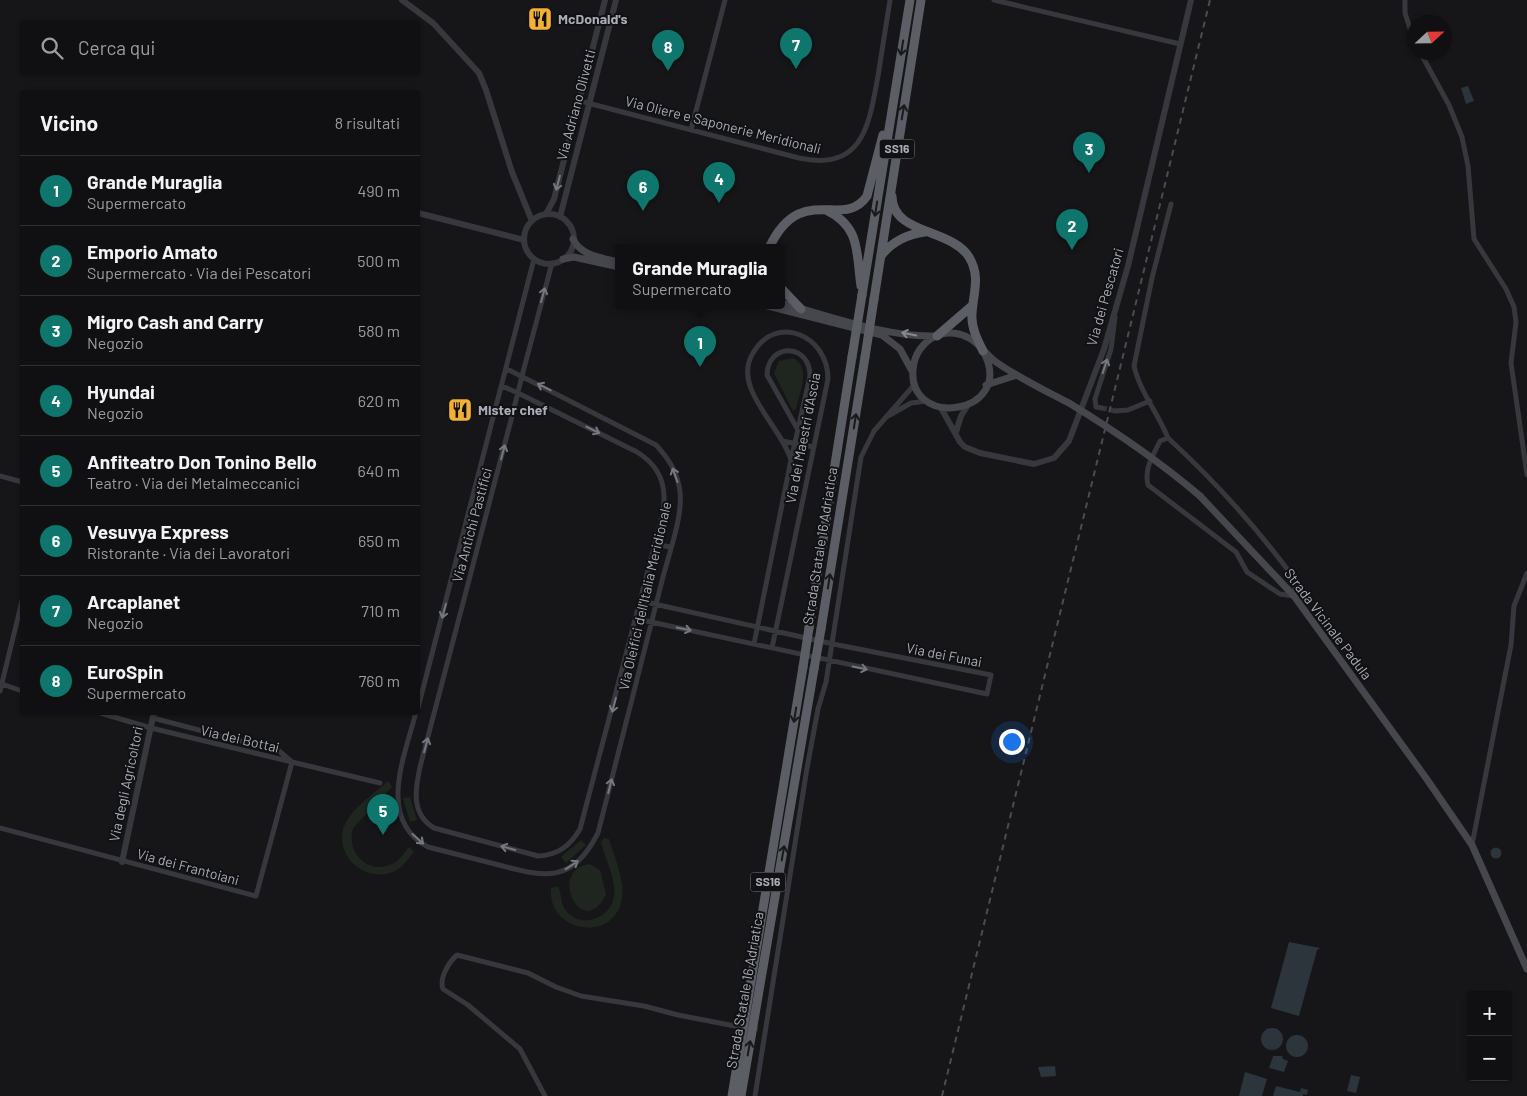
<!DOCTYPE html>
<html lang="it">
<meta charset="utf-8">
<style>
body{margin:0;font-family:Barlow,sans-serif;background:#19191b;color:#f1f3f6}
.controls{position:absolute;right:15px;bottom:15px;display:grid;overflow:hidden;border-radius:5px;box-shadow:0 1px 4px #0004}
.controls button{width:45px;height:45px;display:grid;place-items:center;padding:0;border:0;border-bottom:1px solid #303032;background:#101012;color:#f1f3f6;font:25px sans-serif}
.compass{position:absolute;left:1407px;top:15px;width:45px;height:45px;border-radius:50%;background:#101012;box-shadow:0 1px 4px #0004;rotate:68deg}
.you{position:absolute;left:1011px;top:741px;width:18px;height:18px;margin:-12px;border:4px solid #fff;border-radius:50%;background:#1a73e8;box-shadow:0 0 0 8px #1a73e833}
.badge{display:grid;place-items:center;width:32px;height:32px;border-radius:50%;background:#0f766e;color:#fff;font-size:16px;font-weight:700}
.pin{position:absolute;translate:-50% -41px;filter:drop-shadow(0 1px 2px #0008)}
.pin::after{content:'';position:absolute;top:26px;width:18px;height:15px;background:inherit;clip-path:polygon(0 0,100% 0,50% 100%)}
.popup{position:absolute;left:615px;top:244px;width:170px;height:65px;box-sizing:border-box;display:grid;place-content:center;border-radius:5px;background:#101012;filter:drop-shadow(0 1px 4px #0005);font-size:16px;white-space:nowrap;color:#9c9d9f}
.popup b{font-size:19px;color:#f1f3f6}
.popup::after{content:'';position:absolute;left:50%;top:100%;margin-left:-10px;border:10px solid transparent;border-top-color:#101012}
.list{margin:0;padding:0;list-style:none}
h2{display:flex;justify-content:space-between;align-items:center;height:65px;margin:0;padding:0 20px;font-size:21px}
h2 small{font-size:16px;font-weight:400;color:#9c9d9f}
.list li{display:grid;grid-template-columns:32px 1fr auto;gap:15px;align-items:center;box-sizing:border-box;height:70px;padding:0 20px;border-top:1px solid #303032}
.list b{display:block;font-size:19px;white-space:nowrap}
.list p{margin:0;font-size:16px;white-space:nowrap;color:#9c9d9f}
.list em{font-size:16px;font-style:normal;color:#9c9d9f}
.icon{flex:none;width:28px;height:28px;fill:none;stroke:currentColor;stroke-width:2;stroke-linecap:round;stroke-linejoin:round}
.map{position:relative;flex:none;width:1527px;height:1096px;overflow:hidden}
.search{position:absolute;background:#101012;box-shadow:0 1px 4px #0004;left:20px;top:20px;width:400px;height:55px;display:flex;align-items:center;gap:12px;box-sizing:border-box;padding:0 18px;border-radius:5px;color:#9c9d9f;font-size:19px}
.panel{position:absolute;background:#101012;box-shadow:0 1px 4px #0004;left:20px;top:90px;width:400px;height:625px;border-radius:5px}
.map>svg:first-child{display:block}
</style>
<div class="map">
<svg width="1527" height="1096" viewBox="0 0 1527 1096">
<rect width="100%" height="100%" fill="#161618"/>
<path fill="#1e261f" d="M793 358C812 367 799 393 796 409L793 411 774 373 779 361Z
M388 781 392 787 353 828C346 852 367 875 392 864 399 861 404 853 409 847L414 852C408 859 403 867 395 871 368 884 336 859 343 830 348 810 374 794 388 781Z
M410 797 417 820 410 822 403 798Z
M604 838 609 839C614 857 625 879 622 898 616 943 547 934 551 888L558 886C562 895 560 904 567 912 582 929 612 918 614 895 616 879 605 858 601 842Z
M581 840 586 845 566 863 561 857Z
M590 864 600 870 606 894C583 943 546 869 590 864Z"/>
<path fill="#2c353c" d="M1468 86 1474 101 1466 104 1461 88Z
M1490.5 853a5.5 5.5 0 1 1 11 0a5.5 5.5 0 1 1-11 0Z
M1289 942 1320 948 1317 950 1299 1016 1271 1008Z
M1261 1039a11 11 0 1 1 22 0a11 11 0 1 1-22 0Z
M1286 1046a11 11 0 1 1 22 0a11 11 0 1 1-22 0Z
M1273 1056H1282L1283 1059 1288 1061 1284 1072 1269 1068Z
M1055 1066 1056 1076 1041 1077 1038 1067Z
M1245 1072 1267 1079 1262 1096H1239Z
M1351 1075 1360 1077 1356 1093 1347 1091Z
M1276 1086 1300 1092 1301 1088 1308 1090 1307 1095 1303 1094V1096H1273Z"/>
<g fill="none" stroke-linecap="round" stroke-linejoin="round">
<path stroke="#333438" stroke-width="5" stroke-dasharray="5 2.5" stroke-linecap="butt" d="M1102 408 1115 411
M735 1026 758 1029"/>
<path stroke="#37383d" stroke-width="5" d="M994 0 1180 44
M1405 0V13L1414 41
M1420 52 1449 105 1462 137 1468 166 1474 239 1506 289 1514 307 1516 322 1511 363 1527 475
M580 101 799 158C863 172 869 125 878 76 882 51 886 25 890 0
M691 130 725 0
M502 386 518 393 637 452C666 470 668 495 660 525L580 829C570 846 558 855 538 856L434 828C411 814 415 790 420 767L511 420 522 376 552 263
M1102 408 1096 407 1095 399 1111 349 1115 317
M1115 411 1128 410 1150 401
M888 416 911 403 927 401
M1168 438C1215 481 1258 529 1296 581L1294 596 1280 594 1247 572 1236 552 1148 485C1144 468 1153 456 1160 441Z
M1168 438C1158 413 1140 392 1134 366L1152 278 1171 204
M782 441 814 447
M791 460 810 376C810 343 768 342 767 375L798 430
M0 476 22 482
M655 544 670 547
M637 619 987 694 991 675 833 644 641 601
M754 644 791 460C782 427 731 388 753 353 776 313 828 335 828 379L772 648
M2 684 22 691
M0 691 22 601
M418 708 534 259
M416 712C405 756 376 819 428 847 452 853 475 859 499 865 547 878 572 883 598 833 619 749 641 665 662 581 668 556 683 517 680 492 678 473 669 459 656 445L507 369
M153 718 279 751 292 762 380 783
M0 828 256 896 292 762 151 728 97 712
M1472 845 1511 645 1514 606 1527 573
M545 1096 520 1049 468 1005 443 989C439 978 449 962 457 955L528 973 556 987 581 996 644 1006 678 1015 735 1026
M755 1096 807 768 818 709 826 682 861 457 874 431 915 384"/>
<path stroke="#37383d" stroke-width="6" d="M402 0 433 23 479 73 486 90 512 172 532 221
M418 213 524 240
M546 214 554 199 605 0
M524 239a25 25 0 1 1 50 0a25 25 0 1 1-50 0Z
M560 217 616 0
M941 408 960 442 965 447 980 453 1034 464 1054 458 1069 441 1104 349 1128 266 1191 0
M956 432 961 416 968 405
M122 862 154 712"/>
<path stroke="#45474d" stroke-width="7" d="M573 239C581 256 602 258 619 262
M563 259 574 257 619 267
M781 303C829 316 885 337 934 336
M768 306 882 335 900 349 912 371
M983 351C1019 416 900 432 914 363 917 349 928 338 941 334 950 332 959 333 967 337 979 342 985 354 996 362 1019 378 1044 390 1069 403
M986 385 1017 375
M1200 496 1294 596 1426 778 1472 845 1527 969"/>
<path stroke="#5b5e65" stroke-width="9" d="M892 196C892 235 951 228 969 257 981 277 973 293 972 314 971 327 977 339 983 351
M826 210C861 227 856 252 861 286
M769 248C801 180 843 231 867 196L883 135
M881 256C891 242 908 234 925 232
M781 288 801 309
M862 295 910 0
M874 299 921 0
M937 336 973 305
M809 628 852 357
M821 629 865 357
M732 1096 803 667
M741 1096 814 669"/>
<path stroke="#4a4c52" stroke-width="2" stroke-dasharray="6 5" stroke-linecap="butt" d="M942 1096 1210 0"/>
<path stroke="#45474d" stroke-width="7" d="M1069 403C1115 431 1159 461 1200 496"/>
<path stroke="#5b5e65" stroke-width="9" d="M852 357 862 295
M865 357 874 299
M803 667 809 628
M814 669 821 629"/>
</g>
<defs><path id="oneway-shaft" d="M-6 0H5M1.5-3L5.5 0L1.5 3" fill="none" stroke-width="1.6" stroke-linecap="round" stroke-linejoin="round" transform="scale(1.25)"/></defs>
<g stroke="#18191b">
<use href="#oneway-shaft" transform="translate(902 48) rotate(99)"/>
<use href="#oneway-shaft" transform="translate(903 112) rotate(-80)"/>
<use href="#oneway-shaft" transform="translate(876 209) rotate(99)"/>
<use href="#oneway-shaft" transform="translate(855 421) rotate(-81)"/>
<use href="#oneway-shaft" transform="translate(829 581) rotate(-81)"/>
<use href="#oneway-shaft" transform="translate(795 715) rotate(99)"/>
<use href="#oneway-shaft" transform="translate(783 853) rotate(-80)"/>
<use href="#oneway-shaft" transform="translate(749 1048) rotate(-80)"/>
</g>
<g stroke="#757881">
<use href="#oneway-shaft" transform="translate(558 183) rotate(105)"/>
<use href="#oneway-shaft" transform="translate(543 295) rotate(-75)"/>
<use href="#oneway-shaft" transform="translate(1105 366) rotate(-72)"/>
<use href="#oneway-shaft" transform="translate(544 387) rotate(-153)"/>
<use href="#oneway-shaft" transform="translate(593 430) rotate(26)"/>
<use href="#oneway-shaft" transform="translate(503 452) rotate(-75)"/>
<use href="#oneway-shaft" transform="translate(675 475) rotate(-110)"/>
<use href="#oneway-shaft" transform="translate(444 611) rotate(105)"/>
<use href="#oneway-shaft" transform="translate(684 629) rotate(12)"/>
<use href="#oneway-shaft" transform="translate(860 668) rotate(11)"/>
<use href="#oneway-shaft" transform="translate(614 705) rotate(105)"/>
<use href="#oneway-shaft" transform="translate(426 745) rotate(-75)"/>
<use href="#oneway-shaft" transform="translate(610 786) rotate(-76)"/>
<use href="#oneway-shaft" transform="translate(418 839) rotate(42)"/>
<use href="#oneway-shaft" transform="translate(508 848) rotate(-165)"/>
<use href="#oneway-shaft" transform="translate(572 865) rotate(-33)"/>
</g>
<use stroke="#858993" href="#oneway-shaft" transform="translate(909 334) rotate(-169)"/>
<defs>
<symbol id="restaurant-square" viewBox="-11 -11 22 22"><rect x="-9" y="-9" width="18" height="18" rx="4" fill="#f2b134" stroke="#111113"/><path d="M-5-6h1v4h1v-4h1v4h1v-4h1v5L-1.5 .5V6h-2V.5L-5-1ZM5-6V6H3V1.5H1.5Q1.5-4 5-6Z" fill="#111"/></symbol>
</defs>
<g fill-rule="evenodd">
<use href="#restaurant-square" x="526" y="5" width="28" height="28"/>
<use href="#restaurant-square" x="446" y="396" width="28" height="28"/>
</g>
<g text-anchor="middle" stroke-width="4" stroke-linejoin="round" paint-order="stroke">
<g fill="#111113" stroke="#7b7e86" stroke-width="1">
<rect x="879.5" y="139.5" width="35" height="19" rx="4"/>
<rect x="750.5" y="872.5" width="35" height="19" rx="4"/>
</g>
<g font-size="12" font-weight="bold" fill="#a8adb8">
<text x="897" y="153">SS16</text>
<text x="768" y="886">SS16</text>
</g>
<g font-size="14" font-weight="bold" fill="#a8adb8" stroke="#111113" text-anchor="start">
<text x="558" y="24">McDonald's</text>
<text x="478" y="415">Mister chef</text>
</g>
<g font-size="14" fill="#a8adb8" stroke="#111113">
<text transform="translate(576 105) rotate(-75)" y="5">Via Adriano Olivetti</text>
<text transform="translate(723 125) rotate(14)" y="5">Via Oliere e Saponerie Meridionali</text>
<text transform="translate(1105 297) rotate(-74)" y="5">Via dei Pescatori</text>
<text transform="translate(803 438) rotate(-79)" y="5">Via dei Maestri d’Ascia</text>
<text transform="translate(472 525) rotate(-75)" y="5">Via Antichi Pastifici</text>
<text transform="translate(820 546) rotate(-81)" y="5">Strada Statale 16 Adriatica</text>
<text transform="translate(645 596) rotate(-77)" y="5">Via Oleifici dell'Italia Meridionale</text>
<text transform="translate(1328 624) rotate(53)" y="5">Strada Vicinale Padula</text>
<text transform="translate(944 655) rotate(11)" y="5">Via dei Funai</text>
<text transform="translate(240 739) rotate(13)" y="5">Via dei Bottai</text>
<text transform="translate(126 784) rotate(-78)" y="5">Via degli Agricoltori</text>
<text transform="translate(188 867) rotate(15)" y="5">Via dei Frantoiani</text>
<text transform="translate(745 990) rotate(-80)" y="5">Strada Statale 16 Adriatica</text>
</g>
</g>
</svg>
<div class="controls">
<button>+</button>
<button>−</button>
</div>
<svg class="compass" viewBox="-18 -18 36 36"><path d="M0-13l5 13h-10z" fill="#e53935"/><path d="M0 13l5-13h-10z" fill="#9c9d9f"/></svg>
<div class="you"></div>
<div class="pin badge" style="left:700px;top:367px">1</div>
<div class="popup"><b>Grande Muraglia</b>Supermercato</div>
<div class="pin badge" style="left:1072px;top:250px">2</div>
<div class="pin badge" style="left:1089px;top:173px">3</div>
<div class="pin badge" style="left:719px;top:203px">4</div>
<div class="pin badge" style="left:383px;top:835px">5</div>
<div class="pin badge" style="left:643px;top:211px">6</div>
<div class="pin badge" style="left:796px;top:69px">7</div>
<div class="pin badge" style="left:668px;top:71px">8</div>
<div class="search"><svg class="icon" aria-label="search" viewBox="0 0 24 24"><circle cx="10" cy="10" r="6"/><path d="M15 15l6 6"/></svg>Cerca qui</div>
<section class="panel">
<h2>Vicino<small>8 risultati</small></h2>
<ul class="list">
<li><span class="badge">1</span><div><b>Grande Muraglia</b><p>Supermercato</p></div><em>490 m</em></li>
<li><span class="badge">2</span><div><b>Emporio Amato</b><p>Supermercato · Via dei Pescatori</p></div><em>500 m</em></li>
<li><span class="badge">3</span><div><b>Migro Cash and Carry</b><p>Negozio</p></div><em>580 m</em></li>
<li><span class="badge">4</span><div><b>Hyundai</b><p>Negozio</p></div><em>620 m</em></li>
<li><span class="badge">5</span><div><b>Anfiteatro Don Tonino Bello</b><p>Teatro · Via dei Metalmeccanici</p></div><em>640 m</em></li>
<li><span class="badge">6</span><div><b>Vesuvya Express</b><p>Ristorante · Via dei Lavoratori</p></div><em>650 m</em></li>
<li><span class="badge">7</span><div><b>Arcaplanet</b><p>Negozio</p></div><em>710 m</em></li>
<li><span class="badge">8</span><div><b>EuroSpin</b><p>Supermercato</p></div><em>760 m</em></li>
</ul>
</section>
</div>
